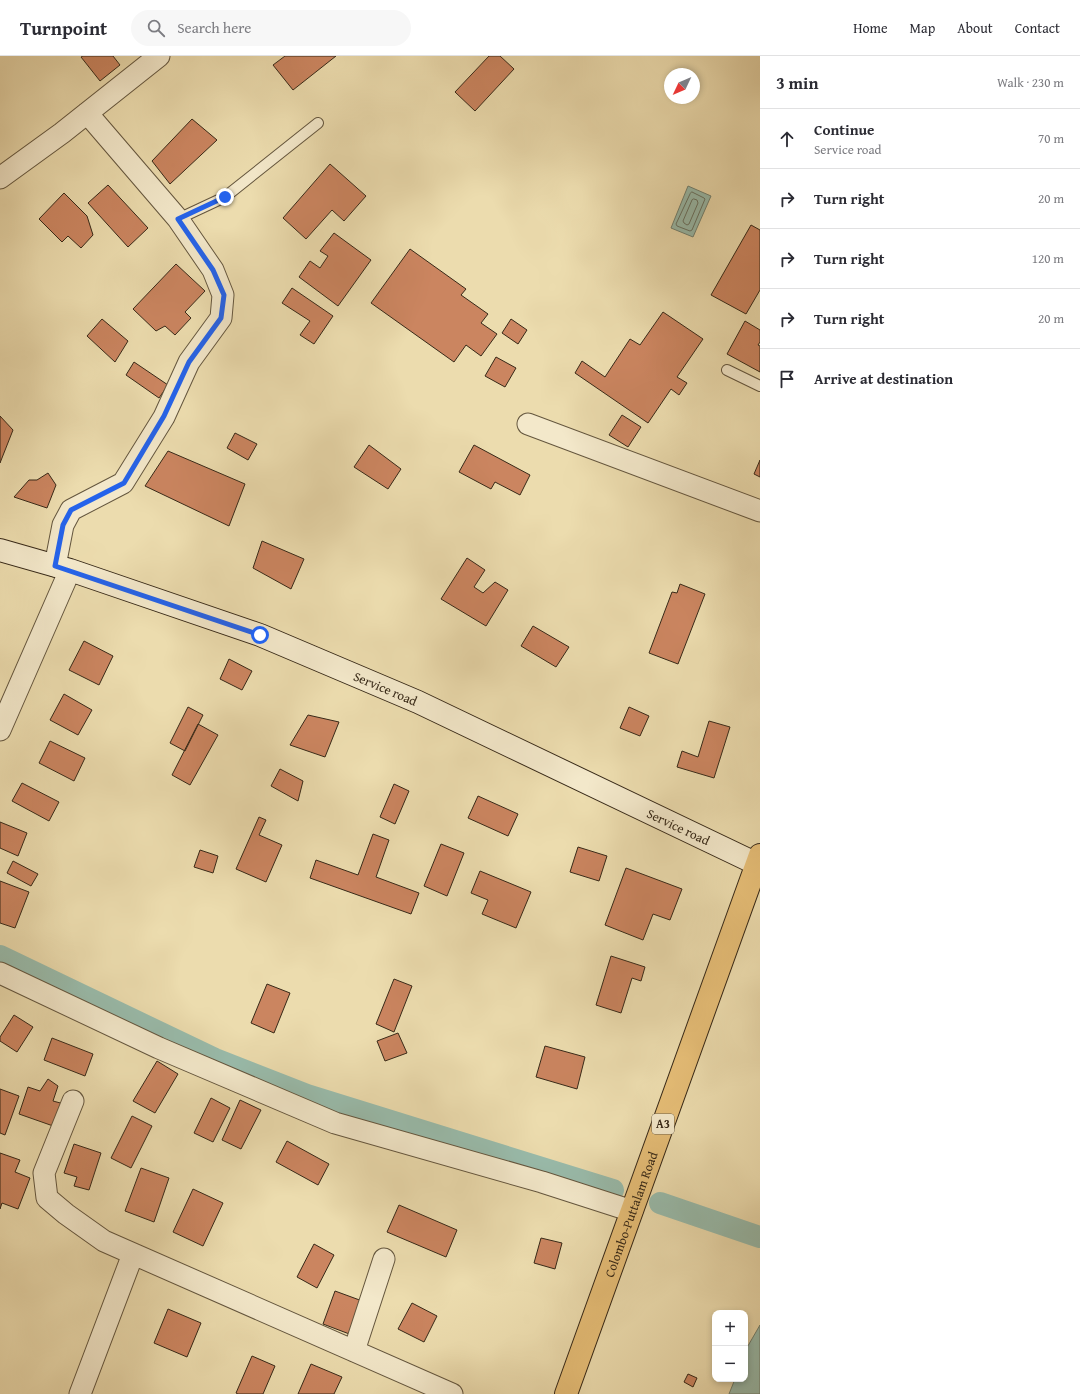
<!DOCTYPE html>
<meta charset="utf-8">
<style>
body{margin:0;font-family:"Gentium Book Plus",serif;background:#f7f7f7;color:#2b2b33}
.controls{position:absolute;right:12px;bottom:12px;display:grid;overflow:hidden;border-radius:8px;box-shadow:0 2px 6px #0003}
.controls button{width:36px;height:36px;display:grid;place-items:center;padding:0;border:0;border-bottom:1px solid #e1e1e2;background:#fff;color:#2b2b33;font:20px sans-serif}
.compass{position:absolute;left:664px;top:12px;width:36px;height:36px;border-radius:50%;background:#fff;box-shadow:0 2px 6px #0003;rotate:226deg}
.stop{position:absolute;width:12px;height:12px;margin:-9px;border:3px solid #2563eb;border-radius:50%;background:#fff}
.stop.end{background:#2563eb;border-color:#fff;box-shadow:0 1px 4px #0008}
.list{margin:0;padding:0;list-style:none}
h2{display:flex;justify-content:space-between;align-items:center;height:52px;margin:0;padding:0 16px;font-size:17px}
h2 small{font-size:13px;font-weight:400;color:#7c7c81}
.list li{display:grid;grid-template-columns:26px 1fr auto;gap:12px;align-items:center;box-sizing:border-box;height:60px;padding:0 16px;border-top:1px solid #e1e1e2}
.list b{display:block;font-size:15px;white-space:nowrap}
.list p{margin:0;font-size:13px;white-space:nowrap;color:#7c7c81}
.list em{font-size:13px;font-style:normal;color:#7c7c81}
.icon{flex:none;width:22px;height:22px;fill:none;stroke:currentColor;stroke-width:2;stroke-linecap:round;stroke-linejoin:round}
.map{position:relative;flex:none;width:760px;height:1338px;overflow:hidden}
header{display:flex;align-items:center;gap:24px;box-sizing:border-box;height:56px;padding:0 20px;background:#fff;border-bottom:1px solid #e1e1e2}
header strong{font-size:19px}
nav{display:flex;gap:22px;margin-inline-start:auto;font-size:14px}
.search{width:280px;height:36px;background:#f7f7f7;display:flex;align-items:center;gap:10px;box-sizing:border-box;padding:0 14px;border-radius:22px;color:#7c7c81;font-size:15px}
main{display:flex}
aside{flex:1;background:#fff}
.map>svg:first-child{display:block}
</style>
<header>
<strong>Turnpoint</strong>
<div class="search"><svg class="icon" aria-label="search" viewBox="0 0 24 24"><circle cx="10" cy="10" r="6"/><path d="M15 15l6 6"/></svg>Search here</div>
<nav><a>Home</a><a>Map</a><a>About</a><a>Contact</a></nav>
</header>
<main>
<div class="map">
<svg width="760" height="1338" viewBox="0 0 760 1338">
<rect width="100%" height="100%" fill="#ecdcae"/>
<filter id="stains"><feTurbulence type="fractalNoise" baseFrequency=".005" numOctaves="4"/><feColorMatrix values="0 0 0 0 .2 0 0 0 0 .09 0 0 0 0 .02 0 0 0 .5 -.17"/></filter>
<radialGradient id="worn" r=".72"><stop offset=".6" stop-color="#630" stop-opacity="0"/><stop offset="1" stop-color="#630" stop-opacity=".3"/></radialGradient>
<path fill="#99bcac" stroke="#728171" d="M688 130 711 140 693 181 671 172Z
M760 1269V1338H729L735 1323H745V1295Z"/>
<g fill="none" stroke-linecap="round" stroke-linejoin="round">
<path stroke="#687262" stroke-width="1" d="M692 136 704 142 705 143 692 174 690 175 677 170 676 168 690 138Z
M694 143 697 144 698 147 689 168 687 169 684 167 683 165 692 144Z"/>
<path stroke="#99bcac" stroke-width="22" d="M0 900 215 1003 307 1039 613 1134
M660 1147 760 1181"/>
</g>
<path fill="#cb8560" stroke="#372918" d="M83 0H113L120 9 100 25 81 1Z
M285 0H336L293 34 273 9Z
M489 0H500L514 13 475 55 455 36Z
M192 63 217 84 170 128 152 105Z
M330 108 366 140 344 165 332 154 306 183 283 162Z
M108 129 148 172 128 191 88 147Z
M64 137 87 160 93 179 81 192 68 180 62 186 39 163Z
M751 169 760 174V234L746 258 711 239Z
M334 177 371 204 338 250 299 221 310 205 320 212 328 200 320 195Z
M410 193 466 233 461 239 488 258 481 267 497 278 481 300 466 289 454 306 371 247Z
M176 208 205 235 185 256 191 262 175 279 165 270 156 275 133 253Z
M292 232 333 260 314 288 300 279 310 265 282 247Z
M663 256 703 283 677 321 687 327 679 339 671 333 648 367 575 317 582 305 605 321 630 283 640 289Z
M102 263 128 285 115 306 87 280Z
M511 263 527 274 518 288 502 277Z
M745 265 760 274V286L758 289 760 290V316L727 298Z
M496 301 516 312 505 331 485 320Z
M134 306 168 329 159 342 126 319Z
M622 359 641 371 628 391 609 379Z
M0 360 13 374 0 407Z
M235 377 257 388 248 404 227 392Z
M369 389 401 413 388 433 354 411Z
M474 389 530 419 520 439 495 426 491 433 459 416Z
M168 395 245 428 229 470 145 430Z
M760 404V421L754 418Z
M48 417 56 429 47 452 14 441 29 424H37Z
M262 485 304 503 291 533 253 512Z
M467 502 485 514 474 531 483 537 495 526 508 534 486 570 441 543Z
M680 528 705 538 678 608 649 597 672 536 677 537Z
M533 570 569 591 556 611 521 590Z
M84 585 113 600 99 629 69 614Z
M229 603 252 615 242 634 220 623Z
M64 638 92 654 78 679 50 664Z
M188 651 203 659 185 695 170 687Z
M629 651 649 660 640 680 620 672Z
M308 659 339 666 325 701 290 689Z
M709 665 730 671 714 722 677 711 682 695 698 701Z
M198 668 218 679 190 729 172 719Z
M50 685 85 702 74 725 39 707Z
M280 713 303 725 298 745 271 730Z
M22 727 59 746 49 765 12 745Z
M394 728 409 735 395 768 380 761Z
M478 740 518 758 508 780 468 762Z
M259 761 266 764 259 779 282 789 266 826 236 813Z
M0 766 27 777 18 800 0 792Z
M373 778 389 784 376 821 419 837 411 858 310 822 316 804 358 819Z
M441 788 464 797 447 840 424 830Z
M578 791 607 800 599 825 570 816Z
M200 794 218 800 213 817 194 811Z
M13 805 38 818 31 830 7 817Z
M626 812 682 833 670 864 653 858 643 884 605 869Z
M480 815 531 836 516 872 482 858 488 844 471 837Z
M0 825 29 836 15 872 0 867Z
M611 900 645 911 641 925 632 922 621 957 596 949Z
M394 923 412 930 394 976 376 968Z
M267 928 290 937 274 977 251 967Z
M14 959 33 971 17 996 0 985V981Z
M398 977 407 997 385 1005 377 985Z
M52 982 93 998 85 1020 44 1004Z
M545 990 585 1001 577 1033 536 1021Z
M157 1005 178 1018 155 1057 133 1045Z
M48 1023 58 1030 53 1045 64 1048 56 1071 19 1058 28 1031 40 1035Z
M0 1033 19 1040 5 1079 0 1077Z
M211 1042 230 1052 213 1086 194 1077Z
M240 1044 261 1054 241 1093 222 1084Z
M132 1060 152 1070 131 1112 111 1102Z
M287 1085 329 1108 318 1129 276 1106Z
M74 1088 101 1097 89 1134 74 1130 77 1121 64 1117Z
M0 1097 20 1104 15 1116 30 1122 18 1153 2 1147 0 1153Z
M141 1112 169 1122 154 1166 125 1155Z
M193 1133 223 1147 203 1190 173 1176Z
M399 1149 457 1174 446 1201 387 1176Z
M541 1182 562 1187 555 1213 534 1207Z
M314 1188 334 1199 317 1232 297 1221Z
M335 1235 365 1246 352 1279 323 1268Z
M412 1247 437 1260 424 1286 398 1273Z
M168 1253 201 1267 187 1301 154 1287Z
M252 1300 275 1310 263 1338H238L236 1337Z
M311 1308 342 1321 334 1338H298Z
M688 1318 697 1322 693 1331 684 1326Z"/>
<g fill="none" stroke-linecap="round" stroke-linejoin="round">
<defs>
<path id="lane" d="M178 163 225 141 318 67
M727 314 760 330"/>
<path id="street" d="M0 122 62 77 159 0
M528 368 760 455
M55 510 63 469 71 454 123 427 164 361 189 306 221 262 223 239 213 214 178 163 87 57
M0 674 70 514
M0 917 159 992 335 1067 542 1126 632 1155
M73 1045 44 1117 47 1142 66 1158 104 1185 452 1338
M354 1295 384 1203
M80 1338 133 1198"/>
<g id="secondary">
<path id="s1" d="M0 494 70 514 260 579 418 646 757 808"/>
</g>
<g id="highway">
<path id="s2" d="M566 1338 760 799"/>
</g>
</defs>
<use href="#lane" stroke="#64563e" stroke-width="12"/>
<use href="#street" stroke="#64563e" stroke-width="23"/>
<use href="#secondary" stroke="#372918" stroke-width="24"/>
<use href="#highway" stroke="#372918" stroke-width="24"/>
<use href="#lane" stroke="#f3e8ca" stroke-width="10"/>
<use href="#street" stroke="#f3e8ca" stroke-width="21"/>
<use href="#secondary" stroke="#f3e8ca" stroke-width="22"/>
<use href="#highway" stroke="#e6be77" stroke-width="22"/>
</g>
<g fill="none" stroke-linecap="round" stroke-linejoin="round">
<path stroke="#2563eb" stroke-width="5" d="M225 141 178 163 213 214 224 239 221 262 189 306 164 360 124 427 71 454 63 469 55 510 260 579"/>
</g>
<g text-anchor="middle" stroke-width="3.5" stroke-linejoin="round" paint-order="stroke">
<rect fill="#f3e8ca" stroke="#6f624d" stroke-width="1" x="652" y="1058" width="22" height="20" rx="3"/>
<g font-size="12" font-weight="bold" fill="#372918">
<text x="663" y="1072">A3</text>
</g>
<g font-size="13" fill="#372918" stroke="#f3e8ca">
<text dy="5" stroke="none"><textPath href="#s1" startOffset="410">Service road</textPath></text>
<text dy="5" stroke="none"><textPath href="#s1" startOffset="734">Service road</textPath></text>
<text dy="5" stroke="none"><textPath href="#s2" startOffset="191">Colombo-Puttalam Road</textPath></text>
</g>
</g>
<rect width="100%" height="100%" filter="url(#stains)"/>
<rect width="100%" height="100%" fill="url(#worn)"/>
</svg>
<div class="controls">
<button>+</button>
<button>−</button>
</div>
<svg class="compass" viewBox="-18 -18 36 36"><path d="M0-13l5 13h-10z" fill="#e53935"/><path d="M0 13l5-13h-10z" fill="#7c7c81"/></svg>
<div class="stop" style="left:260px;top:579px"></div>
<div class="stop end" style="left:225px;top:141px"></div>
</div>
<aside>
<h2>3 min<small>Walk · 230 m</small></h2>
<ul class="list">
<li><svg class="icon" aria-label="ahead" viewBox="0 0 24 24"><path d="M12 20V5M6 11l6-6 6 6"/></svg><div><b>Continue</b><p>Service road</p></div><em>70 m</em></li>
<li><svg class="icon" aria-label="right" viewBox="0 0 24 24"><path d="M7 20v-9h11M14 6l5 5-5 5"/></svg><div><b>Turn right</b></div><em>20 m</em></li>
<li><svg class="icon" aria-label="right" viewBox="0 0 24 24"><path d="M7 20v-9h11M14 6l5 5-5 5"/></svg><div><b>Turn right</b></div><em>120 m</em></li>
<li><svg class="icon" aria-label="right" viewBox="0 0 24 24"><path d="M7 20v-9h11M14 6l5 5-5 5"/></svg><div><b>Turn right</b></div><em>20 m</em></li>
<li><svg class="icon" aria-label="arrive" viewBox="0 0 24 24"><path d="M6 21V4h12l-3 4 3 4H6"/></svg><div><b>Arrive at destination</b></div></li>
</ul>
</aside>
</main>
